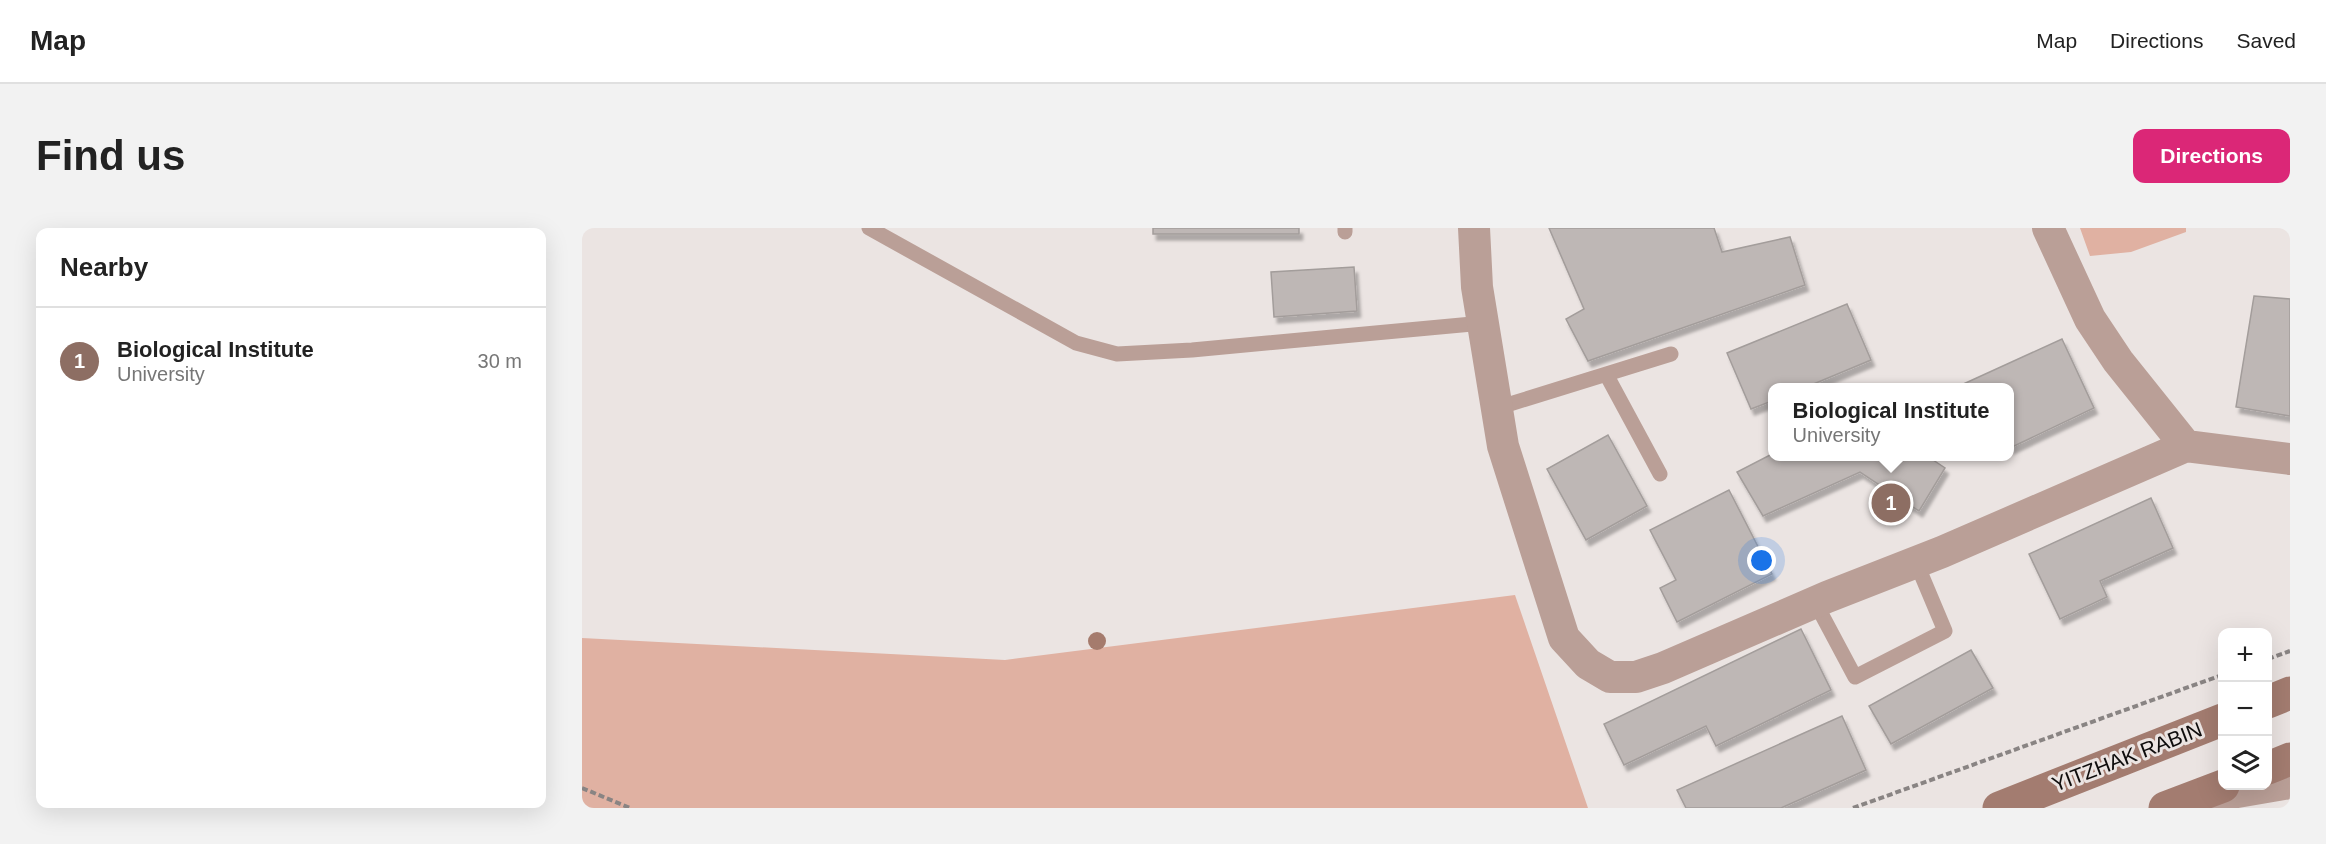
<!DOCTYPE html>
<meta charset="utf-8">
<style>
body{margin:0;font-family:Helvetica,sans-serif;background:#f2f2f2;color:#222}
.controls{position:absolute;right:18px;bottom:18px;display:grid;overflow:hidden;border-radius:12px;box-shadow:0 6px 24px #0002}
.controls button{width:54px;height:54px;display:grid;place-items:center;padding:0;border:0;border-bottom:2px solid #e0e0e0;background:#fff;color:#222;font:30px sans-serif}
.you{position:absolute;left:1180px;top:333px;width:21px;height:21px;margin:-15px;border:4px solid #fff;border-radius:50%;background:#1a73e8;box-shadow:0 0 0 9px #1a73e833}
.badge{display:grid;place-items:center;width:39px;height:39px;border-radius:50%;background:#db2777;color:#fff;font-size:20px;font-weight:700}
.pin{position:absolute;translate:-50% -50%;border:3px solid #fff;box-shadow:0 2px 6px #0006}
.popup{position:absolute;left:1186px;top:155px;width:246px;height:78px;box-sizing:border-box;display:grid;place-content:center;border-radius:12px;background:#fff;filter:drop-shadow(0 2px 4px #0005);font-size:20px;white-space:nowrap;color:#767676}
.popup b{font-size:22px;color:#222}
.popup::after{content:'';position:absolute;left:50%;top:100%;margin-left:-12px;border:12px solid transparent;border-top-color:#fff}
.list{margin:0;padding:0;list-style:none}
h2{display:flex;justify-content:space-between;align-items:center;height:78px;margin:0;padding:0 24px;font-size:26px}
h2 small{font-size:20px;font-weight:400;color:#767676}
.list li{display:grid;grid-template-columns:39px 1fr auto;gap:18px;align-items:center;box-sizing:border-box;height:108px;padding:0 24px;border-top:2px solid #e0e0e0}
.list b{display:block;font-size:22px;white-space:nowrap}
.list p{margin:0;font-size:20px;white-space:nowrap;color:#767676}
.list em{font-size:20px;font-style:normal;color:#767676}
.icon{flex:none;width:33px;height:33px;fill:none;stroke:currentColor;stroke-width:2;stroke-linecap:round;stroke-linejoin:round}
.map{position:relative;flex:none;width:1708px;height:580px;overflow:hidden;border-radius:12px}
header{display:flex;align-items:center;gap:36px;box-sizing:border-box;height:84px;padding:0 30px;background:#fff;border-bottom:2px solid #e0e0e0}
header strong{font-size:28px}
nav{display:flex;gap:33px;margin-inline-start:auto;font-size:21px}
.intro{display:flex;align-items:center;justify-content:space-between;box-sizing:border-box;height:144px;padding:0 36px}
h1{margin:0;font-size:42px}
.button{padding:15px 27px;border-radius:12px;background:#db2777;color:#fff;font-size:21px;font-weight:700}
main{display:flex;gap:36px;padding:0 36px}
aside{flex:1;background:#fff;border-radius:12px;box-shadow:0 6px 24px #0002}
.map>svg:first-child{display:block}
</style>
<header>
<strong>Map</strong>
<nav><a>Map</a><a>Directions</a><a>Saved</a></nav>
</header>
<div class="intro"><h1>Find us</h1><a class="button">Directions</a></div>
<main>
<aside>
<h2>Nearby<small></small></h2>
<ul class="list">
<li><span class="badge" style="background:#8d6e63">1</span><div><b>Biological Institute</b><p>University</p></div><em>30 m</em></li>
</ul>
</aside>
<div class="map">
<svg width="1708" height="580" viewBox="0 0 1708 580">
<defs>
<filter id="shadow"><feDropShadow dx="3.5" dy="6" stdDeviation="1.5" flood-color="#0004"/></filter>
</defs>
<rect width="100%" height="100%" fill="#ebe4e2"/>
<path fill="#e0b1a2" d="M1498 0H1604V4L1549 24 1508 28Z
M933 367 1006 580H0V410L423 432Z"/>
<path fill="#beb7b5" stroke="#a39d9b" stroke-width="1.5" filter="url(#shadow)" d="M571 0H717V6H571Z
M967 0H1132L1140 24 1208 9 1223 57 1006 133 984 91 1002 81Z
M772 39 775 83 692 89 689 44Z
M1672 68 1708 71V188L1654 179Z
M1265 76 1289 132 1222 160H1190V173L1169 181 1145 125Z
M1480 111 1512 180 1428 220V160L1377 158Z
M1026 207 1065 278 1004 312 965 241Z
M1190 226V228H1345L1363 240 1337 283 1278 244 1181 288 1155 244Z
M1147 262 1190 346 1095 394 1078 360 1094 352 1068 302Z
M1569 270 1591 320 1518 353 1525 369 1478 391 1447 326Z
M1219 401 1249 462 1134 518 1124 498 1042 537 1022 496Z
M1389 422 1411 460 1309 516 1287 478Z
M1260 488 1284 542 1199 580H1104L1095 562Z"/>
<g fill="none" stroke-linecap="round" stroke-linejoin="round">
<path stroke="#898483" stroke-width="4" stroke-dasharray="6 3" stroke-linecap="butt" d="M1686 431 1708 423
M0 560 48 580
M1271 580 1640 447"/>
<path stroke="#ba9f97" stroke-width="15" d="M287 0 494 115 535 126 610 122 901 95
M763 0V4
M1024 146 1078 246
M915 180 1089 126
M1233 374 1273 449 1363 403 1334 334"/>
<path stroke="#ba9f97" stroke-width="32" d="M892 0 895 59 921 218 982 410 1006 436 1028 449H1054L1081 440 1245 369 1360 324 1604 218 1708 231
M1466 0 1508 91 1536 133 1604 218
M1614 571 1708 555"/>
<path stroke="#a37c70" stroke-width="33" d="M1686 474 1708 465
M1686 540 1708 531
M1417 580 1640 492
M1583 580 1641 558"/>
</g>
<circle fill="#a57b6d" cx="515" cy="413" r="9"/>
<g text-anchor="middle" stroke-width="6" stroke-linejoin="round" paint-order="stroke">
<g font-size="21" fill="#0e0c0c" stroke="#ebe4e2">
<text transform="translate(1545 529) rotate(-21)" y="7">YITZHAK RABIN</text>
</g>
</g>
</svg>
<div class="controls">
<button>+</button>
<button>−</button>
<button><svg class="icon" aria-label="layers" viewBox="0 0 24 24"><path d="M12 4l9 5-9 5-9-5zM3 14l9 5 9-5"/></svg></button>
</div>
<div class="you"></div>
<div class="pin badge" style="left:1309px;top:275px;background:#8d6e63">1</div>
<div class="popup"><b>Biological Institute</b>University</div>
</div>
</main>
